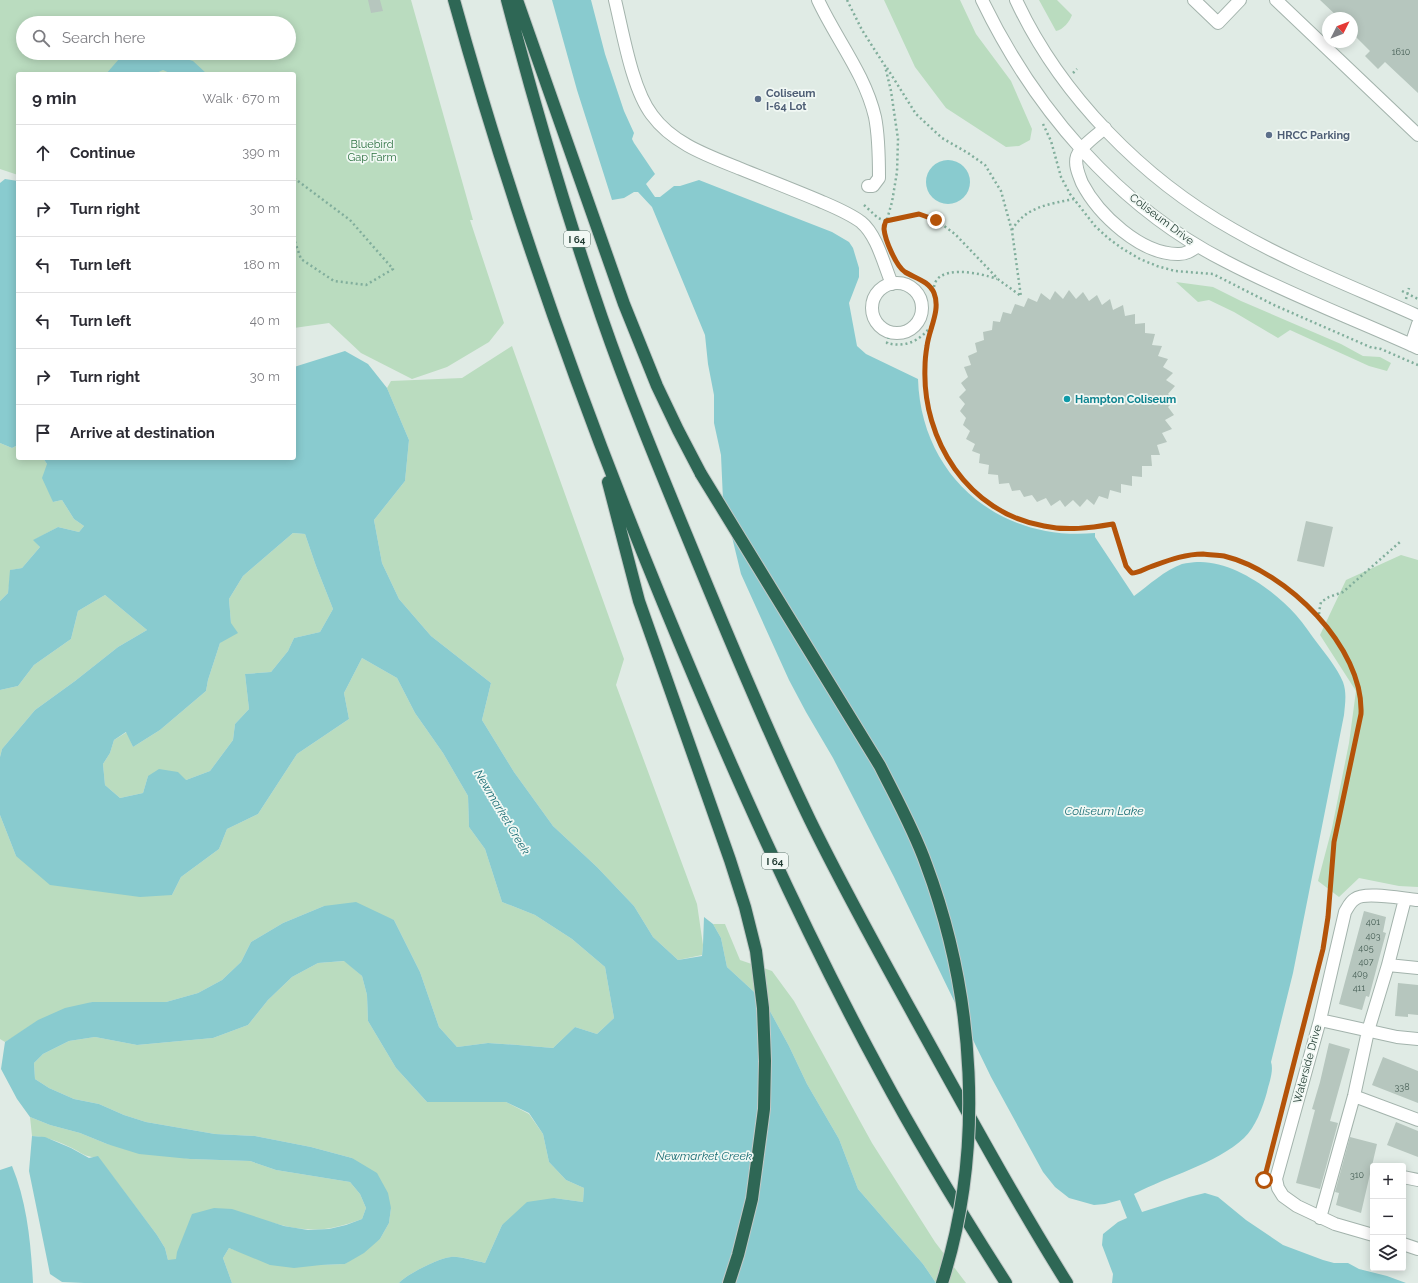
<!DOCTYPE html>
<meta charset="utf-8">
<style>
body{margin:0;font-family:Raleway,sans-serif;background:#f2f2f3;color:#2b2b33}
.controls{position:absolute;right:12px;bottom:12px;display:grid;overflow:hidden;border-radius:4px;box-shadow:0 2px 10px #0003}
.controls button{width:36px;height:36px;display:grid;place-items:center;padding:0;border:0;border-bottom:1px solid #e1e1e2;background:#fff;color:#2b2b33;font:20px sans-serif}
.compass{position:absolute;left:1322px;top:12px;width:36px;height:36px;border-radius:50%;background:#fff;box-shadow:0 2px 10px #0003;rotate:48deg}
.stop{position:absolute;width:12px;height:12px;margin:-9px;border:3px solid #b45309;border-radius:50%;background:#fff}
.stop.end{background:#b45309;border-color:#fff;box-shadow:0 1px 4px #0008}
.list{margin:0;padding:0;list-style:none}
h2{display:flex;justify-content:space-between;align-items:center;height:52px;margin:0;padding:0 16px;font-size:17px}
h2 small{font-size:13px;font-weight:400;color:#7c7c81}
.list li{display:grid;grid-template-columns:26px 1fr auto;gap:12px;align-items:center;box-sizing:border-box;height:56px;padding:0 16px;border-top:1px solid #e1e1e2}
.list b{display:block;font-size:15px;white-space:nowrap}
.list em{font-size:13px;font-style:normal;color:#7c7c81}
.icon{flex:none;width:22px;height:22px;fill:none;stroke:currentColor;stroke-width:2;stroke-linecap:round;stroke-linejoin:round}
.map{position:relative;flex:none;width:1418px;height:1283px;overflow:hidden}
.search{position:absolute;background:#fff;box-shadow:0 2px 10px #0003;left:16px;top:16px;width:280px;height:44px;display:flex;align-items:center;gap:10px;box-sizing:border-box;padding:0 14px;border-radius:22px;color:#7c7c81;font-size:15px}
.panel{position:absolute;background:#fff;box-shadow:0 2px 10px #0003;left:16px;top:72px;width:280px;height:388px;border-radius:4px}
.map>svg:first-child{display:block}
</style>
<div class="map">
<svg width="1418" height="1283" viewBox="0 0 1418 1283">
<rect width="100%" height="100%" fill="#e0ebe5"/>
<path fill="#badcbf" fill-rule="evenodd" d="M0 0H411L473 220H470L504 323 489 342 447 367 412 379 361 353 329 323 294 328V74H18V175L0 169ZM23 23H289V53H23Z
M884 0H960L976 34 1011 81 1032 129 1030 140 1019 146 1006 147 946 108 915 67Z
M1039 0H1057L1072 15C1070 21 1063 30 1056 31Z
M1176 282 1213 287 1241 301 1341 344 1363 356 1380 357 1391 363 1387 371 1369 366 1290 330 1278 338 1234 312 1209 300 1198 302Z
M512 346 624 659 616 685 697 904 703 945 702 955 678 960 653 937 634 906 597 867 553 826 514 772 482 720 491 683 431 636 399 599 382 563 374 520 405 481 409 440 387 388 391 381 462 378Z
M0 443 12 448 18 445V458H43L47 464 53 502 62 500 74 519 84 526 79 532 58 527 34 540 40 547 22 568 11 570 8 593 0 601Z
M293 533 305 534 316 566 333 609 320 632 294 638 288 651 271 672 245 674 249 709 235 724 233 740 210 771 186 780 148 776 143 793 120 798 105 785 103 764 110 753 114 740 127 732 133 747 160 730 206 691 208 680 220 643 231 623 229 599 243 576Z
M1401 555 1418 560V887L1399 886 1359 878 1339 897 1318 881 1332 828 1349 743 1356 691 1320 635 1346 580Z
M105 595 147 630 118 647 75 681 35 710 2 749 0 757V690L18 686 34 665 71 639 78 611Z
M362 658 397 678 415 713 443 753 468 796 469 827 485 849 502 902 535 915 572 939 605 967 614 1018 597 1034 575 1027 553 1048 518 1045 488 1043 457 1047 439 1027 420 972 394 920 324 906 283 923 251 942 241 962 222 980 198 993 166 1002H92L22 1032 5 1042 0 1039V815L16 856 172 895 181 877 219 849 227 829 258 814 297 754 349 719 344 693Z
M713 924H725L740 960 772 971 794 1001 872 1143 935 1242 966 1283H936L923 1264 858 1189 839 1139 807 1084 789 1046 765 1002 727 967 721 938Z
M345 961 362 976 367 995 368 1021 396 1068 427 1102H506L529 1114 543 1134 549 1162 566 1180 584 1188 583 1202 554 1198 502 1225 485 1263C476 1261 460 1256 451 1257 439 1258 407 1274 399 1283H232L223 1258 229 1248 249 1255 321 1265 345 1264 380 1239 389 1223 391 1208 352 1158 311 1147 255 1136 215 1134 146 1122 124 1115 99 1104 74 1099 49 1088 35 1079 34 1063 43 1054 69 1041 95 1037 137 1045 213 1038 248 1025 268 1000 292 977 318 963Z
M30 1117 50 1125 80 1133 107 1144 190 1159 250 1161 276 1170 350 1182 360 1194 366 1208 362 1219C320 1235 301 1231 259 1219L176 1260H168L165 1248 157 1235 98 1157C86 1158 82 1153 72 1148 59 1142 45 1136 32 1136Z"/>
<path fill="#89cbcf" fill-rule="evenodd" d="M552 0H591L605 54 624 111 634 133 632 139 634 143 655 174 646 184 655 197H660L674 186H680L699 180 832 232 849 242 853 248 859 268V277L849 303 857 346 866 354 918 379C921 476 999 542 1095 533V537L1134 596C1149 585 1165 570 1182 564 1187 563 1193 562 1197 562 1232 560 1274 590 1296 615 1304 624 1311 635 1318 644 1327 656 1337 668 1343 682 1347 693 1345 704 1344 715L1293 973 1271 1062C1274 1071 1269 1083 1267 1092 1263 1107 1255 1128 1244 1138 1216 1164 1168 1176 1134 1194L1142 1212 1189 1197 1205 1193 1218 1197 1246 1220 1283 1245 1323 1260 1334 1263H1348L1359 1269 1387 1276 1406 1283H1112L1113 1274 1102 1245 1103 1234 1118 1222 1127 1218 1120 1200 1105 1204 1094 1205 1069 1198 1055 1187 1043 1172 991 1077 894 877 833 758 806 712 789 680 741 574 723 500 721 455 714 423V395L708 364 705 335 652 207 638 192H634L624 198 612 200 577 90Z
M131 53H160L176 56 193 61 207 74H172L163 70 154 74H106L119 59Z
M926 182a22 22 0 1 1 44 0a22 22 0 1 1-44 0Z
M5 179 18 181V445L12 448 0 443V183Z
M345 351 368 364 387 388 409 440 405 481 374 520 382 563 399 599 431 636 491 683 482 720 514 772 553 826 597 867 634 906 653 937 678 960 702 956 703 945 704 917 713 924 721 938 727 967 765 1002 789 1046 807 1084 839 1139 858 1189 923 1264 936 1283H399C407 1274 439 1258 451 1257 459 1256 476 1261 485 1263L502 1225 527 1202 554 1198 583 1202 584 1188 566 1180 549 1162 543 1134 529 1113 506 1102H427L396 1068 368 1021 367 995 362 976 344 961 318 963 292 977 268 1000 248 1025 213 1038 137 1045 95 1037 69 1041 43 1054 34 1063 35 1079 49 1088 74 1099 99 1104 124 1115 146 1122 215 1134 255 1136 311 1147 352 1158 377 1173 388 1193 391 1208 389 1223 380 1239 364 1253 345 1264 321 1265 294 1268 270 1265 229 1248 223 1258 232 1283H84L62 1282 50 1274 29 1171 32 1136 45 1137 71 1148 89 1158 98 1156 157 1235 165 1248 168 1260 176 1259 177 1252 192 1214 214 1208 232 1209 284 1226 308 1230 329 1229 346 1225 362 1219 366 1208 360 1194 350 1182 276 1170 250 1161 190 1159 139 1154 107 1144 80 1133 50 1125 30 1117 17 1099 1 1069 5 1042 38 1020 65 1008 92 1002H166L198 993 222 980 241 962 251 942 283 923 324 906 356 902 394 920 420 972 439 1027 457 1047 488 1043 518 1045 553 1048 575 1027 597 1034 614 1018 605 967 572 939 535 915 502 902 485 849 469 827 468 796 443 753 415 713 397 678 362 658 344 693 349 719 297 754 258 814 227 829 219 849 181 877 172 895 140 897 50 885 16 856 0 815V757L2 749 35 710 75 681 118 647 147 630 105 595 78 611 71 639 34 665 18 686 0 690V601L8 593 10 570 22 568 40 547 33 540 58 527 79 532 84 526 74 519 62 500 53 502 42 478 47 464 43 458H294V367ZM293 533 305 534 316 566 333 609 320 632 294 638 288 651 271 672 245 674 249 709 235 724 233 740 210 771 186 780 178 772 159 769 148 776 143 793 120 798 105 785 103 764 110 753 114 740 126 732 133 747 160 730 206 691 208 680 220 643 238 633 231 623 229 599 243 576Z
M12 1166C27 1202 31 1244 33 1283H0V1170Z"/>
<path fill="#b6c6be" d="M368 0H380L383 11 371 13Z
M1320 0H1418V93L1385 62 1378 69 1365 56 1370 51 1356 37 1357 35 1352 30V18H1339Z
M1069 290 1076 299 1083 292 1089 301 1097 295 1102 305 1110 299 1113 310 1123 305 1125 316 1135 314V324L1145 323V333L1155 334 1152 345 1162 346 1158 356 1168 359 1163 367 1173 373 1166 380 1175 386 1168 394 1175 400 1168 407 1174 415 1165 420 1172 429 1162 433 1167 442 1157 445 1160 455H1151L1152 466H1142V477L1132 476V486L1121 484V493L1110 490 1108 499 1099 496 1094 505 1087 499 1080 507 1073 500 1065 507 1060 500 1051 506 1046 498 1037 502 1032 495 1024 497 1020 490 1012 491 1009 483 999 484 998 475 988 474 989 465 979 463 980 454 972 451 975 444 966 439 970 431 963 425 966 418 960 411 965 404 959 397 966 390 961 383 968 377 964 367 971 365 968 356 977 352 975 343 984 340 983 332 992 330 993 321 1000 322 1003 312 1011 314 1015 304 1024 307 1028 298 1037 302 1041 293 1050 300 1055 291 1063 299Z
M1306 521 1333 527 1324 567 1297 561Z
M1364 911 1386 917 1383 932 1386 933 1379 959 1369 997 1366 996 1362 1010 1339 1004Z
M1398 983 1418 985V1015L1408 1014V1017L1395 1016Z
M1329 1043 1350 1049 1330 1121 1338 1123 1320 1189 1296 1183 1315 1110 1312 1109 1320 1082Z
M1383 1057 1418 1071V1103L1372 1085Z
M1396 1122 1418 1131V1157L1387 1145Z
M1350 1137 1377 1144 1361 1213 1336 1205 1339 1193 1335 1192Z"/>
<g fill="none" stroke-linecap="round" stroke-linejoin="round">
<defs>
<path id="minor" d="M615 0C623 33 632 89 652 115 673 144 709 156 741 169 768 180 794 190 820 201 834 207 849 213 861 222 877 235 884 265 892 284
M818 0C836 39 865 74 875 117 879 137 879 158 879 178L873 186H868
M982 0C1034 108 1117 206 1225 261 1288 294 1354 319 1418 348
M1016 0C1060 95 1143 179 1234 230 1293 264 1356 288 1418 316
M1194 0 1218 23 1240 0
M1276 0 1418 135
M1105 128C1097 135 1081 146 1077 156 1074 165 1079 175 1082 183 1098 214 1141 255 1179 254 1187 254 1192 250 1198 246
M872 308a25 25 0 1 1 50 0a25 25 0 1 1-50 0Z
M1411 345 1418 324
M1388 965 1418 968
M1320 1020 1397 1037 1418 1039
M1354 1096 1418 1120
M1403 1177 1418 1180
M1320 1218 1354 1096 1368 1031 1388 965 1405 899
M1373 1235 1335 1224 1297 1206 1283 1196 1278 1188 1276 1179 1320 1020 1345 912C1348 907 1350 902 1355 899 1365 891 1404 899 1418 900
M1403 1244 1418 1249"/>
<path id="highway" d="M454 0C510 203 581 403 661 598 727 759 797 918 880 1071 919 1144 962 1214 1006 1283
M507 0C535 107 566 213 602 318 631 402 666 485 700 568 735 653 770 737 810 820 850 902 896 983 940 1063 981 1137 1022 1211 1067 1283
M517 0 624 304 657 386 678 430 701 474
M608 482 639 601 730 860 745 907 756 951 763 1008 765 1061 764 1109 752 1199 738 1255 729 1283"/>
</defs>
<use href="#minor" stroke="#a3b3ac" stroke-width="14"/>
<use href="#highway" stroke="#c1c8c6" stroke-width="14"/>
<path stroke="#81ae9c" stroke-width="2.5" stroke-dasharray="2 3" stroke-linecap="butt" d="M847 0 862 30 885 66 891 91 898 139 897 172 892 202 884 230
M887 68 916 114 942 138 968 153 985 165 1001 191 1012 231 1021 297
M1073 73 1077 69
M1043 124 1051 141 1061 177 1070 194 1095 226 1108 238 1123 249 1140 259 1157 266 1175 271 1213 274 1274 305 1370 347 1381 349 1418 365
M294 178 350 220 393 269 366 285 334 281 301 259 294 239
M864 205 878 218 886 221 919 214 936 220 955 234 999 280 1021 296
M1012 230C1025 207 1049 204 1074 199
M899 266C909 276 929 279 934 293 941 311 929 329 927 347 925 359 924 373 925 386 928 452 978 514 1044 526 1067 531 1090 528 1113 524L1126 565 1130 571 1132 573C1138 573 1144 569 1150 567 1167 561 1184 554 1203 554 1209 555 1217 555 1224 556 1286 571 1364 647 1361 714L1334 842 1326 932
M1402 291 1418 299
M934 292C931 262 981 273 997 279
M1406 299 1409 288
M890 332 887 343C905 348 920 341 931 326
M1320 619 1319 612 1321 602 1329 597 1343 592 1400 542
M1296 1054 1312 991"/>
<use href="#minor" stroke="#fff" stroke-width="12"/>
<use href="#highway" stroke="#2e6755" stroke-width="12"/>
<defs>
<path id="highway-bridge" d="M701 474 880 766C896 798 914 830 926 864 975 995 985 1149 942 1283"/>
</defs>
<use href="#highway-bridge" stroke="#c1c8c6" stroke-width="14" stroke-linecap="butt"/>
<use href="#highway-bridge" stroke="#2e6755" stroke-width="12"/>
</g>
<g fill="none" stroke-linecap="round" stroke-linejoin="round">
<path stroke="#b45309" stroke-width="5" d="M936 220 919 214 886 221C885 223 884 227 884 229 885 240 896 266 905 272 915 278 929 281 934 293 941 310 929 329 927 346 926 352 925 360 925 367 922 440 968 513 1044 526 1067 531 1090 528 1113 524L1126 566 1130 571 1132 573C1138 573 1144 569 1150 567 1167 561 1184 554 1203 554 1209 555 1217 555 1224 556 1286 571 1364 647 1361 714L1334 842 1328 917 1323 949 1264 1180"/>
</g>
<g fill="#5c6f8a" stroke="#f1f8f4" stroke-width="1.5">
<circle cx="758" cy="99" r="4"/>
<circle cx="1269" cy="135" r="4"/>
</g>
<circle fill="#0f9aa8" stroke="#f1f8f4" stroke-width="1.5" cx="1067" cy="399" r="4"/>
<g text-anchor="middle" stroke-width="3.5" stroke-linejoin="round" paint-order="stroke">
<g font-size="9" fill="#465e55">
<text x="1401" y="55">1610</text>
<text x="1373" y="925">401</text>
<text x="1373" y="939">403</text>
<text x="1366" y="951">405</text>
<text x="1366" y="965">407</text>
<text x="1360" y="977">409</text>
<text x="1359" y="991">411</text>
<text x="1402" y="1090">338</text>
<text x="1357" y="1178">310</text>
</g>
<g fill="#f1f8f4" stroke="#5f746c" stroke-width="1">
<rect x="564" y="231" width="26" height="16" rx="3"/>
<rect x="762" y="853" width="26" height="16" rx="3"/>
</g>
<g font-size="10" font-weight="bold" fill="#213b32">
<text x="577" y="243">I 64</text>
<text x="775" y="865">I 64</text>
</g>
<g font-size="11" font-weight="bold" fill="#4e5e75" stroke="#f1f8f4" text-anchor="start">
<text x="766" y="97">Coliseum<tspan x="766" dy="13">I-64 Lot</tspan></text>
<text x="1277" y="139">HRCC Parking</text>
</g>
<g font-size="11" fill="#2c7140" stroke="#f1f8f4">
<text x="372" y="148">Bluebird<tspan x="372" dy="13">Gap Farm</tspan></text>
</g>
<g font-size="11" fill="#213b32" stroke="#f1f8f4">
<text transform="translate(1162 219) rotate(37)" y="4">Coliseum Drive</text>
<text transform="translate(1307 1064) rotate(-75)" y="4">Waterside Drive</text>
</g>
<g font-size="11" font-weight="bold" fill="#0d838f" stroke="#f1f8f4" text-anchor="start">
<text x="1075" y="403">Hampton Coliseum</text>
</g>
<g font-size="12" font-style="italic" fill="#1d6f76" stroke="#f1f8f4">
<text x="1104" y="815">Coliseum Lake</text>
<text transform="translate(502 812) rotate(59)" y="4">Newmarket Creek</text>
<text x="704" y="1160">Newmarket Creek</text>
</g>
</g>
</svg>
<div class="controls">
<button>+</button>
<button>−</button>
<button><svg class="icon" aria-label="layers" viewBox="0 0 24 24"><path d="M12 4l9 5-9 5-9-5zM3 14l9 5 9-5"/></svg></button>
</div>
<svg class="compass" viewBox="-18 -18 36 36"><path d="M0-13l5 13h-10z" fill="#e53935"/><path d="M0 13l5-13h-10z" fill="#7c7c81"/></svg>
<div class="stop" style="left:1264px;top:1180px"></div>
<div class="stop end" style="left:936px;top:220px"></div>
<div class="search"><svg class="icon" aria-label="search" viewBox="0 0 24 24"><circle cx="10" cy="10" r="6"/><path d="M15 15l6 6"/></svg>Search here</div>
<section class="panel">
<h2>9 min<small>Walk · 670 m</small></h2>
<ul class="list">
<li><svg class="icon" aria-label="ahead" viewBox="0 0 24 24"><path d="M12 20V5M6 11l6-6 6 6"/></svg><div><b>Continue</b></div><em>390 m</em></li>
<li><svg class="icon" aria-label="right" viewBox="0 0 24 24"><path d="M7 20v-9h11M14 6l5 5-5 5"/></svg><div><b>Turn right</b></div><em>30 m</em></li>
<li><svg class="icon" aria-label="left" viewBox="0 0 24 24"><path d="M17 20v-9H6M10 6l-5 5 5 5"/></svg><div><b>Turn left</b></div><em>180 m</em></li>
<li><svg class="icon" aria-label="left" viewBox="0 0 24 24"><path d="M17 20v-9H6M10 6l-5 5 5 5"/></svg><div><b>Turn left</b></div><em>40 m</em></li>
<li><svg class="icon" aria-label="right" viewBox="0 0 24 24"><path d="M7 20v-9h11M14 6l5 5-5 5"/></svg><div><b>Turn right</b></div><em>30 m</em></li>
<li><svg class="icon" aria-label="arrive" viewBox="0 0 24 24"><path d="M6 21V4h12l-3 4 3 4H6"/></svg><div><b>Arrive at destination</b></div></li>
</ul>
</section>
</div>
